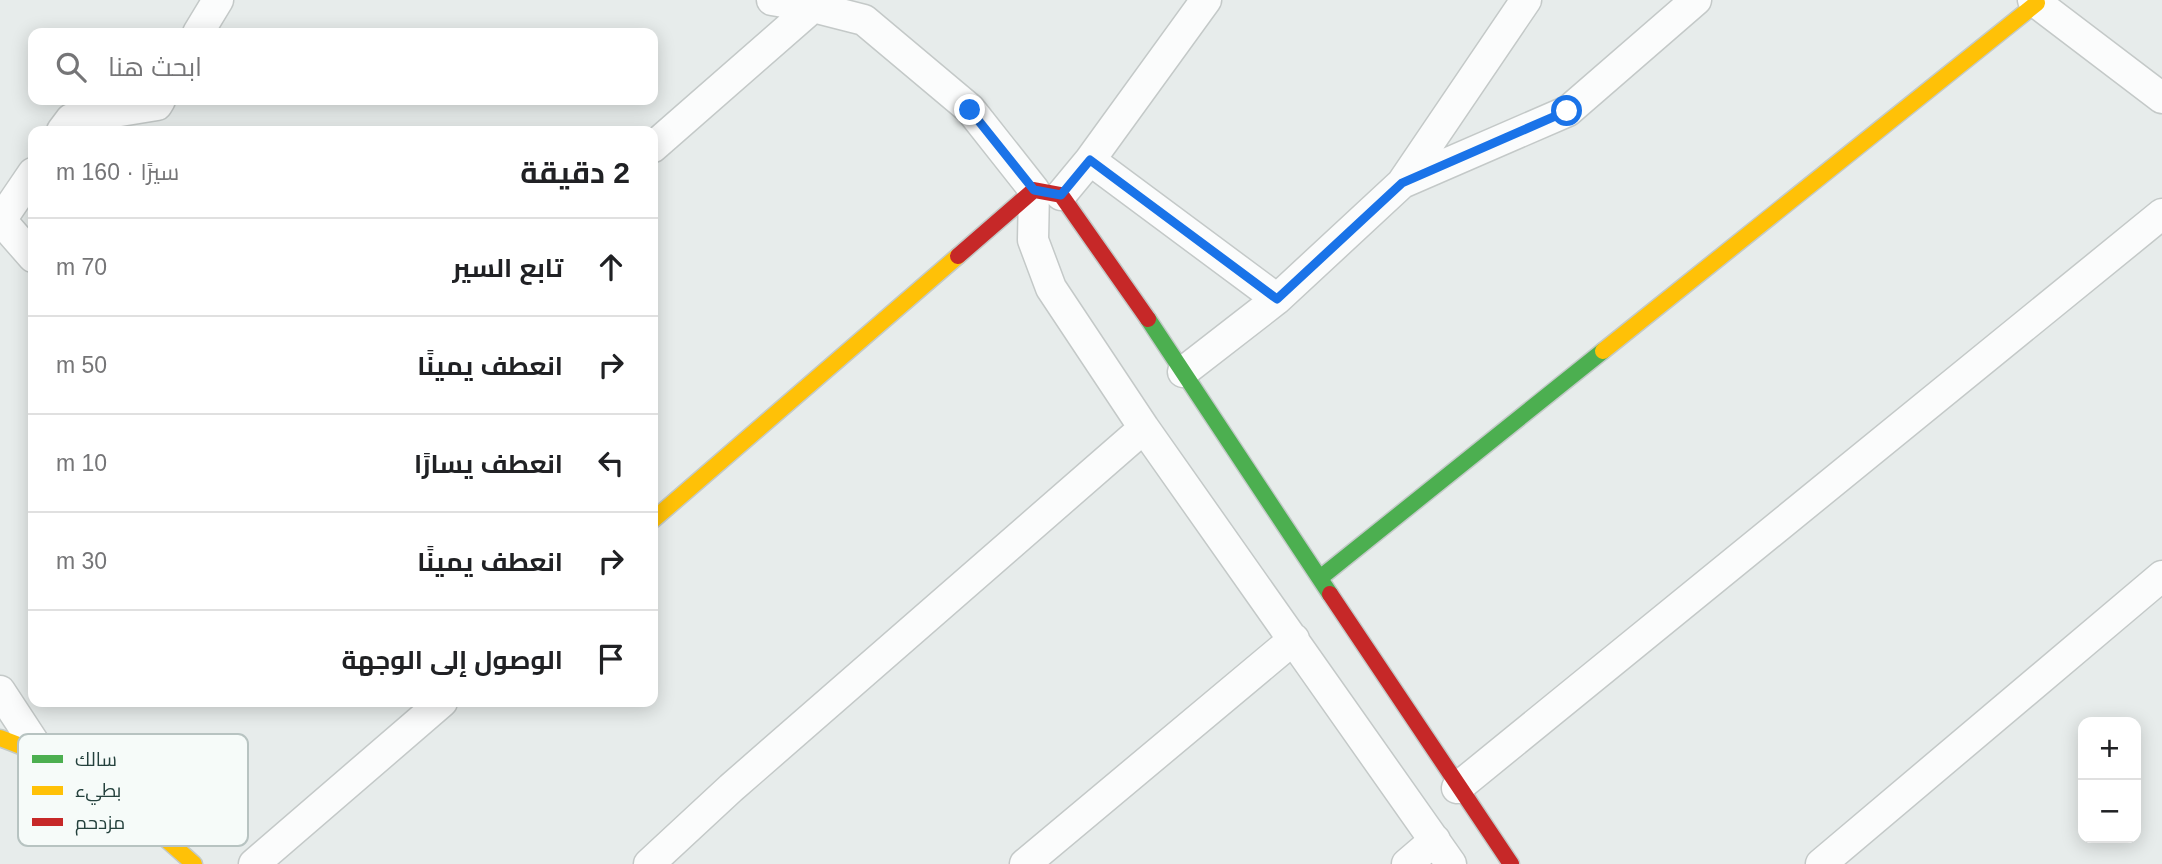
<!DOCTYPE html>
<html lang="ar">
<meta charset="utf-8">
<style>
body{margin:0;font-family:Arial,Cairo,sans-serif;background:#f6f6f6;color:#202124;direction:rtl}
.controls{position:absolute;right:21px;bottom:21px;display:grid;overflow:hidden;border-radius:14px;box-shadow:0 4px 18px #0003}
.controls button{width:63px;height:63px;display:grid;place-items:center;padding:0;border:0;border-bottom:2px solid #e0e0e0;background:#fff;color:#202124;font:35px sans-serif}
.stop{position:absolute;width:21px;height:21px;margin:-16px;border:5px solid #1a73e8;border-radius:50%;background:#fff}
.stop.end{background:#1a73e8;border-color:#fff;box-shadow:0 2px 7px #0008}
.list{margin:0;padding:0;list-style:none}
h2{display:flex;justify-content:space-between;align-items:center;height:91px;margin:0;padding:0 28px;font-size:30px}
h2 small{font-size:23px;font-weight:400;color:#757577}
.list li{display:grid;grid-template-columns:46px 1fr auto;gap:21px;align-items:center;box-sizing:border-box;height:98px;padding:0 28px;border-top:2px solid #e0e0e0}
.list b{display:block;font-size:26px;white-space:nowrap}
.list em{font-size:23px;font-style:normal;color:#757577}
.icon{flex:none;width:38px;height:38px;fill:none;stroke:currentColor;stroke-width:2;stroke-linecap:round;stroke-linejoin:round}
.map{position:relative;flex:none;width:2162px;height:864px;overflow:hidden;direction:ltr}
.search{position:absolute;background:#fff;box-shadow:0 4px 18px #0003;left:28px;top:28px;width:630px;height:77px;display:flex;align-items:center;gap:18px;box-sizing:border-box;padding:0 24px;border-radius:14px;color:#757577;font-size:26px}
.panel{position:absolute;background:#fff;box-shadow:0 4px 18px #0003;left:28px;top:126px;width:630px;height:581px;border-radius:14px;direction:rtl}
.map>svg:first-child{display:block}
</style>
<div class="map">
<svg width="2162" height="864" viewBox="0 0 2162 864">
<rect width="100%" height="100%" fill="#e7eceb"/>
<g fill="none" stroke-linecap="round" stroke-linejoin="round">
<defs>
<path id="street" d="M772 0 813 7 864 20 970 109 1034 190 1033 240 1051 288 1144 428 1451 864
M2033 0 2162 98
M198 33 218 0
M62 131 71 119 157 105 160 100
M653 147 821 0
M1090 160 1277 299
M1402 183 1526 0
M1061 195 1090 160 1206 0
M0 219 33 257
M1 220 33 173
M1183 372 1277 299 1402 183 1568 111 1696 0
M0 691 42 755
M1457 788 2162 214
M254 864 442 702
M649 864 731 788 1144 428
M1025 864 1294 639
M1407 864 1435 840
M1821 864 2162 576"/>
<path id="fast" d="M1148 319 1330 594
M1320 578 1603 351"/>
<path id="slow" d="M1603 351 2037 3
M653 520 958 256
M0 738C27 748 54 759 79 774 121 798 158 832 194 864"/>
<path id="jam" d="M958 256 1034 190 1061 195 1148 319
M1330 594 1511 864"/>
</defs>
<use href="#street" stroke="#c4c9c8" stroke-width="33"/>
<use href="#fast" stroke="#c3cac8" stroke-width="19"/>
<use href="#slow" stroke="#c3cac8" stroke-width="19"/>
<use href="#jam" stroke="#c3cac8" stroke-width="19"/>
<use href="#street" stroke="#fbfcfc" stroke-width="30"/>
<use href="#fast" stroke="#4caf50" stroke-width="16"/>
<use href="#slow" stroke="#ffc107" stroke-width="16"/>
<use href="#jam" stroke="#c62828" stroke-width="16"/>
</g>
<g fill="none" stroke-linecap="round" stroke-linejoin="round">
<path stroke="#1a73e8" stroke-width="9" d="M970 110 1034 190 1061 195 1090 160 1277 299 1402 183 1567 111"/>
</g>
<rect x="18" y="734" width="230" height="112" rx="10" fill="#f6fbf9" stroke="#b7c3c1" stroke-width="2"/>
<rect x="32" y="755" width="31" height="8" fill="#4caf50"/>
<rect x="32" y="786" width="31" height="9" fill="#ffc107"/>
<rect x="32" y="818" width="31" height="8" fill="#c62828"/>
<g font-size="19" fill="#24413d">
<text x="75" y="766">سالك</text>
<text x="75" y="797">بطيء</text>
<text x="75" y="829">مزدحم</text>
</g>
</svg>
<div class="controls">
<button>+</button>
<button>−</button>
</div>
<div class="stop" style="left:1567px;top:111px"></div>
<div class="stop end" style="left:970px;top:110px"></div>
<div class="search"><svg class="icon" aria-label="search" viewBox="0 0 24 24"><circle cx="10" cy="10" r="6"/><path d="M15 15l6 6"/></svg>ابحث هنا</div>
<section class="panel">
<h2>2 دقيقة<small>سيرًا · 160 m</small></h2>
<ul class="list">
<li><svg class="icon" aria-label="ahead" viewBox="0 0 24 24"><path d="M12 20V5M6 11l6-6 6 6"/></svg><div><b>تابع السير</b></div><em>70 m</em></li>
<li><svg class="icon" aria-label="right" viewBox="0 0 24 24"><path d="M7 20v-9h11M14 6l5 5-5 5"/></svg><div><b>انعطف يمينًا</b></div><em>50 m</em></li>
<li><svg class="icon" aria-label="left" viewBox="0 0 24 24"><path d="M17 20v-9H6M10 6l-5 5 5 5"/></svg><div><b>انعطف يسارًا</b></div><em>10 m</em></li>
<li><svg class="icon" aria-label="right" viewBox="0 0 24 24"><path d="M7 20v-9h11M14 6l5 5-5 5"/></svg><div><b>انعطف يمينًا</b></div><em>30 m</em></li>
<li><svg class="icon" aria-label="arrive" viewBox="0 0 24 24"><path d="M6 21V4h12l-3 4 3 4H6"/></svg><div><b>الوصول إلى الوجهة</b></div></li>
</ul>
</section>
</div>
